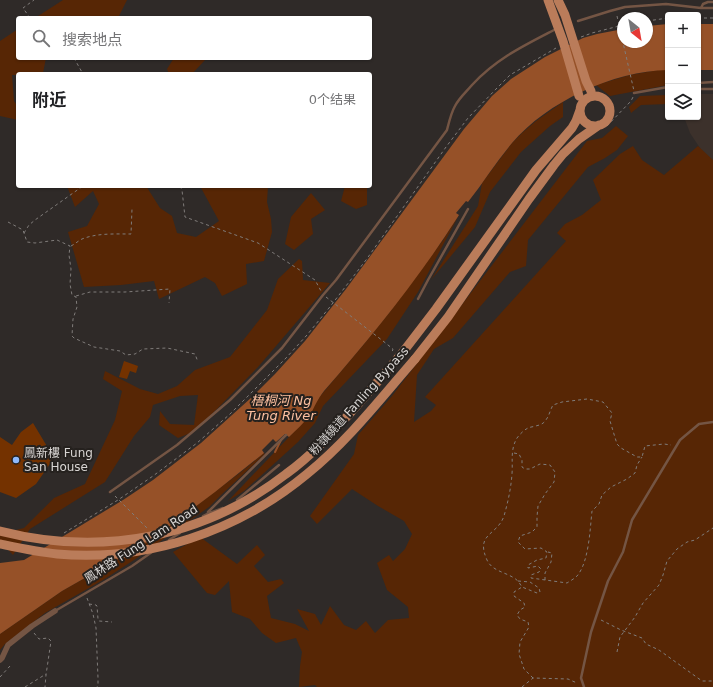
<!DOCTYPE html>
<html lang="zh">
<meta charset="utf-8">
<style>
body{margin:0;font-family:"DejaVu Sans","Noto Sans SC",sans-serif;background:#f2f2f2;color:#202124}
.controls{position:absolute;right:12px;top:12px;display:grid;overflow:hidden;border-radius:4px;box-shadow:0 1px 3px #0004}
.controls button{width:36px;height:36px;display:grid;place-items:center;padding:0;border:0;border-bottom:1px solid #e0e0e0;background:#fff;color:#202124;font:20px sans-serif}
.compass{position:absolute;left:617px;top:12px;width:36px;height:36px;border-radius:50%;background:#fff;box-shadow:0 1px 3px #0004;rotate:149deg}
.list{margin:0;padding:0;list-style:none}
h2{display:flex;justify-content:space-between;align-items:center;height:52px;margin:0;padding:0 16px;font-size:17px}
h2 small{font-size:13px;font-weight:400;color:#757577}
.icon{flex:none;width:22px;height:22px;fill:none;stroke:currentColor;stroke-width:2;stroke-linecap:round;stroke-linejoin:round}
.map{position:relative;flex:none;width:713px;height:687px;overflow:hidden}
.search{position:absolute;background:#fff;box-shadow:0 1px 3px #0004;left:16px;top:16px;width:356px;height:44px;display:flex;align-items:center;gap:10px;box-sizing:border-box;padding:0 14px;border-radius:4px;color:#757577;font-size:15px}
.panel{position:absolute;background:#fff;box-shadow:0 1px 3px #0004;left:16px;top:72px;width:356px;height:116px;border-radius:4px}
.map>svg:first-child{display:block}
</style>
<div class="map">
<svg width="713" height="687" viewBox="0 0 713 687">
<rect width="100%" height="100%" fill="#2f2a28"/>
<path fill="#3c312b" d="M698 94H713V162L702 151 690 133 684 117H698Z"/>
<path fill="#572605" d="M63 0H127L118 18H41L40 17 39 18H35Z
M18 29V58H46L43 73 18 74V75H12L14 101 18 107V120L0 116V41Z
M174 58H209L205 60 192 74H169L167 69Z
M658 70H668V85L610 96 596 85 630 75Z
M668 95V104L641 105 631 113 629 107 640 96Z
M563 102V117L550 126 521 152 490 192 475 227 431 280 478 206 482 183 512 143 522 133 536 121Z
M616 126 628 136 617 150 605 158 588 167 528 240 526 266 510 272 453 338 434 349 417 375 414 422 431 411 436 405 425 397 566 241 557 233 565 224 582 215 601 200 593 180 620 154 633 146 642 160 664 175 698 146 713 160V687H317L315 685 299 687 300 666 302 652 296 638 276 643 262 633 250 619 232 612 229 581 215 595 207 593 173 552 200 537 237 564 257 545 265 555 254 566 268 582 281 579 284 583 267 596 271 618 295 624 309 631 297 609 315 614 321 625 330 606 344 625 356 630 366 621 375 633 388 620 409 618 408 607 387 590 377 563 389 555 393 561 405 549 412 534 404 521 378 506 352 489 317 524 310 516 354 454 358 435 392 396 587 141 602 138Z
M67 186H147L148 189 160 208 172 216 177 233 196 237 219 221 200 186H268L267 202 271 219 272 232 264 261 246 264 247 284 222 296 215 283 205 277 159 299 154 281 121 285 84 287 68 232 87 226 99 204 93 191 75 207Z
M345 186H367V205L356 209 341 201Z
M311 193 325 210 311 219 313 234 294 250 285 244 291 217Z
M459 215 418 292 387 339 323 406 315 423 298 442 244 491 228 501 309 416 317 400 364 344 389 313 443 240Z
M299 259 302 261 303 280 330 283 258 367 217 409 193 432 178 438 159 425 160 411 170 424 194 425 198 395 180 396 153 405 150 417 134 436 105 482 30 529 13 555 0 541V534L24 528 54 498 85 484 115 420 122 391 103 379 105 371 140 389 158 394 177 386 195 370 230 357 267 310 278 279Z
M264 453 265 454 221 495 209 507 134 560 103 580 45 613 5 644 0 650V634L62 591 120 558 151 540 241 472Z"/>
<path fill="#965128" d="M668 24V70C613 71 547 102 512 143 496 162 483 183 468 202L466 201 456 213 459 215C420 277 372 336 324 391 317 400 315 406 310 415 304 423 296 430 289 437L285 434 276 442 273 439 262 450 264 453 215 492 151 540 120 558 62 591 0 634V563L24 560 123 500 153 480 201 443 252 397 275 374 305 341 346 289 464 129 492 96 511 79 545 57 583 38 597 34 623 29V42H647V26Z
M698 24H713V70H698Z"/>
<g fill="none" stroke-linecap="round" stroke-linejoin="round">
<path stroke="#965128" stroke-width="2" d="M275 452 281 440"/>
</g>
<path fill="#743200" d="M124 361 138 366 136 373 130 371 127 379 119 377Z
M33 423 54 458 36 484 16 498 0 492V437L12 445 21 432Z"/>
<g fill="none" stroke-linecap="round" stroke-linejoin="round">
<path stroke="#807c7a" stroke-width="1" stroke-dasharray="3 3" stroke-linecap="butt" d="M30 18 23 8 34 0
M48 18H51
M698 18H713
M647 21 668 18
M581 37 592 33 623 25
M74 58 83 74
M607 126 631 101 633 97
M180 186 182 190 185 217 258 243 315 280 321 291
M8 222 23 230 27 242 35 243 57 240 70 246 69 255 71 269 70 284 72 295 76 297 77 307 73 319 72 336 74 338 94 347 120 351 126 355 135 354 143 349 167 348 195 354 198 362
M24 233 29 225 35 220 83 186
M71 246C75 244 78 241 82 239 97 233 115 234 131 234L132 209
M76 296 90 292H125L170 289 169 303
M383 341 393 349 392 352
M514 453 519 454 522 460V467L525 469H530L540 464 550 465 555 472 554 482 545 494 538 506 537 517V527L532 532 520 536 518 542 525 549 541 548 547 552 546 558 537 560 528 565V568L538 566 541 569 539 572 531 575V578L567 583C570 581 574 579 577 576 589 562 590 529 592 511L599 504 602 495 611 487 627 479 635 473 637 465 642 457
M64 533 118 500 153 476 197 443 230 414 286 358 307 335 329 308 366 260 446 147 468 118 497 88 510 75 556 48
M545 580V573L551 562 552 553 548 552
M518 581 530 582 539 588 540 592 537 593 522 587
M87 598 93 614 96 628 98 678V685L97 687
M89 604 96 605 97 606 98 619 99 621 112 622
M601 620 621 630 642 638 646 644 659 650 702 681H713
M34 633 39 639 48 638 51 641 46 675 45 687
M617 652 620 637 635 617 643 603 659 585 663 575 667 561 677 549 687 542 695 540 713 528
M0 677 10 666
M533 678 524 669 519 654 520 642 529 627 528 622 520 619 517 615 520 610 525 607 524 603 514 596V592L522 587C520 584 518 580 514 578 505 572 492 571 487 560 475 533 497 536 504 516 508 502 511 488 512 474 513 461 510 450 517 438 520 434 524 430 528 428 533 426 542 426 545 421 549 417 550 410 553 405L562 402 587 399 603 402 612 413 610 421 617 444 621 448 637 457H642L645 446 664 444 671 445
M25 687 46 674
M522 687 533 678 568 679 577 683"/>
<path stroke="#745544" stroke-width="2.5" d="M701 8 703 4 708 2H713
M578 21 610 11 625 7 666 4 701 8H713
M698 83 713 82
M698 89H713
M634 93 668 87
M418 299 428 280 468 209
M110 492 177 445 230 400 282 348 323 295 336 280 447 130C449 122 451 113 455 106 459 98 466 92 472 85 496 59 523 46 554 30
M237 500 279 465
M208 512 286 435
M203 516 207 514 223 508
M169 540 180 533
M55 611 132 566 152 552
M584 687 581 678 591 632 608 581 623 552 632 520 680 440 699 424 713 422"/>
<path stroke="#745544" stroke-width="5.5" d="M0 660 2 658 8 645 32 626 55 611"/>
<path stroke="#ba7c5a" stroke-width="9" d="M580 111a15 15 0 1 1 30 0a15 15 0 1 1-30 0Z
M403 352 436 309 536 170 572 128 576 121 580 110
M415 359 448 317 529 199 554 165 563 154 579 139 599 125"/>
<path stroke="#807c7a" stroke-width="1" stroke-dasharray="3 3" stroke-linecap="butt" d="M617 16 634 91
M326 297 383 341
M115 496 147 528"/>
<path stroke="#ba7c5a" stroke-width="9" d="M548 0 563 41 579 96
M558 0 565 15 586 81 591 91
M0 531C102 557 203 538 286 474 311 456 331 434 352 411 369 392 386 372 403 352
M0 544C19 548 37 552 57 554 147 562 237 532 307 474 348 441 381 398 415 359"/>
</g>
<circle fill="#8eb9fc" stroke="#25211e" stroke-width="1.5" cx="16" cy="460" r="4"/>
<g text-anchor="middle" stroke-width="4" stroke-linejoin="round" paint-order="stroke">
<g font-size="12" fill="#d8d5d3" stroke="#25211e">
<text transform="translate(359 401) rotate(-48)" y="4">粉嶺繞道 Fanling Bypass</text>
<text transform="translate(141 544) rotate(-33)" y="4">鳳林路 Fung Lam Road</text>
</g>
<g font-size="12" fill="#d8d5d3" stroke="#25211e" text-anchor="start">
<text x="24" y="457">鳳新樓 Fung<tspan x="24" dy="14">San House</tspan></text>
</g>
<g font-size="13" font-style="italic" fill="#fdc0a0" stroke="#25211e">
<text x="281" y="405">梧桐河 Ng<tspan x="281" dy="15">Tung River</tspan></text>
</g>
</g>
</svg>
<div class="controls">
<button>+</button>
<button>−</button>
<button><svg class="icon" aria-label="layers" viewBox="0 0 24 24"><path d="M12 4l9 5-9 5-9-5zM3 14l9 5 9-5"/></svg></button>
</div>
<svg class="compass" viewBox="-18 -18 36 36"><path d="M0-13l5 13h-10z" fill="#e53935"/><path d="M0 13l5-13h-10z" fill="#757577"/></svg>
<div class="search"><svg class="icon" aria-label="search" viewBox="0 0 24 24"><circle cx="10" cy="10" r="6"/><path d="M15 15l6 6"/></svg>搜索地点</div>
<section class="panel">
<h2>附近<small>0个结果</small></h2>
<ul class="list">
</ul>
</section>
</div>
